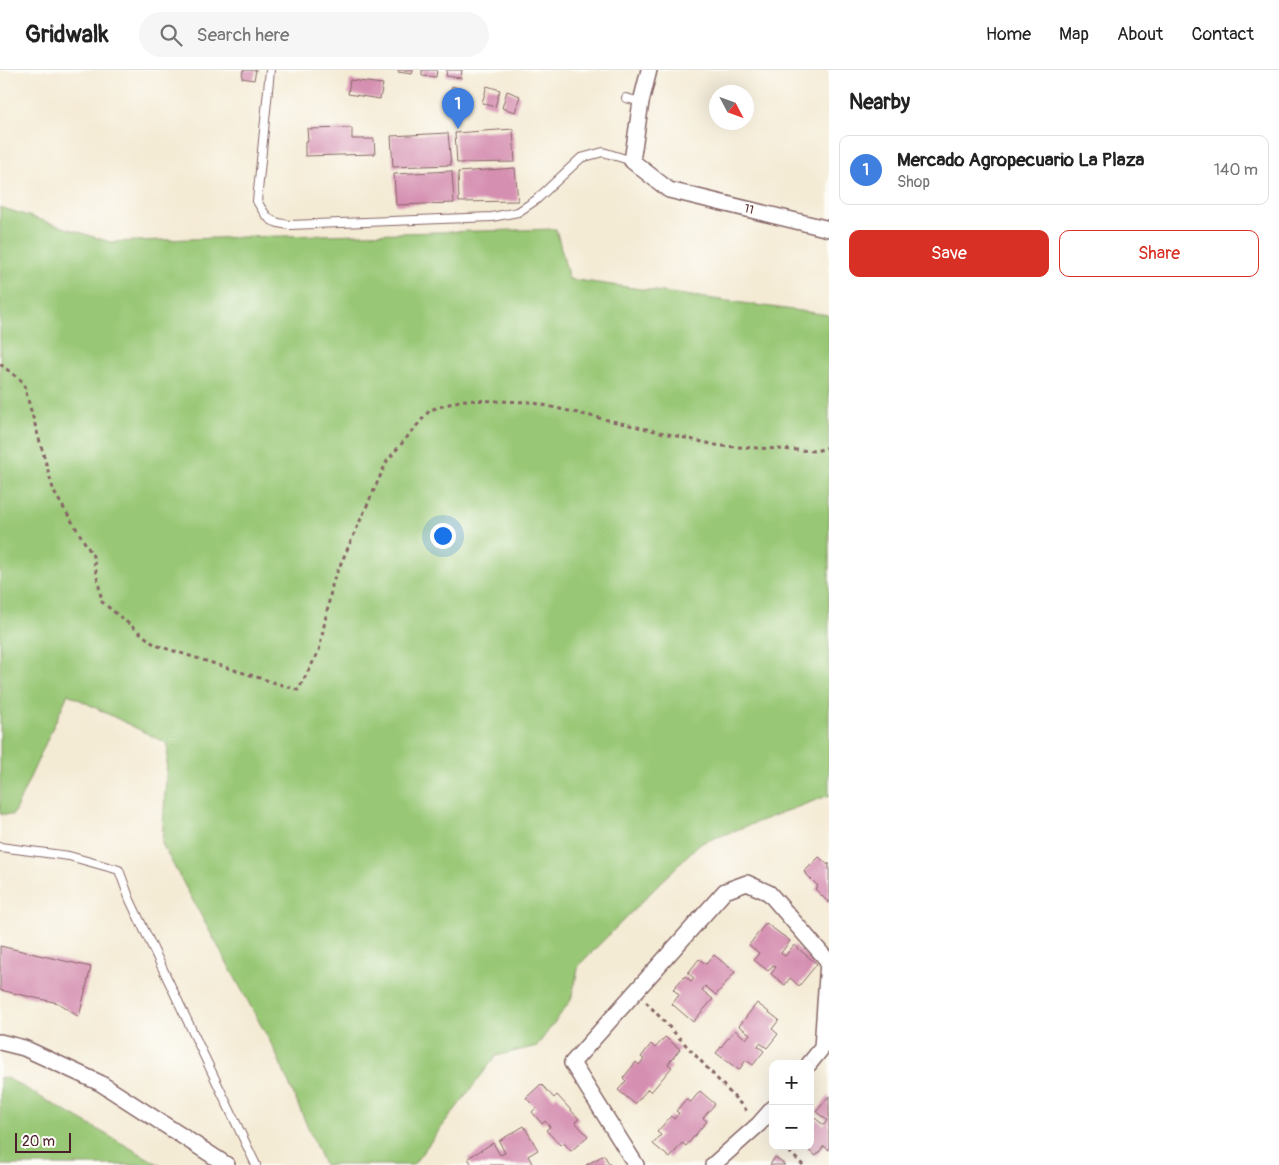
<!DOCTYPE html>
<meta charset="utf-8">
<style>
body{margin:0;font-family:Pangolin,sans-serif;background:#f6f6f6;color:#222}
.controls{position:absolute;right:15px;bottom:15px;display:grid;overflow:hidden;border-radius:10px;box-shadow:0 5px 20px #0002}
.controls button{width:45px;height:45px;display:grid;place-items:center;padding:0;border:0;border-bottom:1px solid #e0e0e0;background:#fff;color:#222;font:25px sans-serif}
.compass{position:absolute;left:709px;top:15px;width:45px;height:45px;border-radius:50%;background:#fff;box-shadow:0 5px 20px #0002;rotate:131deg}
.scale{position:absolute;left:15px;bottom:12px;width:56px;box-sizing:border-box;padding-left:5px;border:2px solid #4a1f2b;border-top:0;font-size:14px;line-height:18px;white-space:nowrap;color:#4a1f2b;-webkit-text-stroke:4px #fdfcf7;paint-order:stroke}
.you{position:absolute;left:442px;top:465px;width:18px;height:18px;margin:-12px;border:4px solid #fff;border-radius:50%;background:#1a73e8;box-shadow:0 0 0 8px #1a73e833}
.badge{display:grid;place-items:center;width:32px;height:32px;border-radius:50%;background:#d93025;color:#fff;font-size:16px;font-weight:700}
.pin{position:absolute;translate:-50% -41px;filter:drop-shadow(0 1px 2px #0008)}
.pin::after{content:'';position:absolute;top:26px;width:18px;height:15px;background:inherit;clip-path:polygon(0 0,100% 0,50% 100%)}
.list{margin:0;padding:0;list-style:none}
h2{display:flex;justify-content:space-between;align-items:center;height:65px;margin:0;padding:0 20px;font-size:21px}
h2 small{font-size:16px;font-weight:400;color:#767676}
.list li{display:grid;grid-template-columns:32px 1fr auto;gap:15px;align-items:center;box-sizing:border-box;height:70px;margin:0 10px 10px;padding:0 10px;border:1px solid #e0e0e0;border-radius:10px}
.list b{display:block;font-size:19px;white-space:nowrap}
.list p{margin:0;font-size:16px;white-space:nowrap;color:#767676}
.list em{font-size:16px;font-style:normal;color:#767676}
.actions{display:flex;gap:10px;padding:15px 20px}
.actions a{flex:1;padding:11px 0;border:1px solid #d93025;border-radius:10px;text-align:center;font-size:18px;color:#d93025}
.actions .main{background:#d93025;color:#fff}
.icon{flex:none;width:28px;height:28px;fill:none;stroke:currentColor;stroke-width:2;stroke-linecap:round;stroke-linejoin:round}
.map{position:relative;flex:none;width:829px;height:1095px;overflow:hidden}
header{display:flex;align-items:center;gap:30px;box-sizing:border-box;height:70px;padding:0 25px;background:#fff;border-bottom:1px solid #e0e0e0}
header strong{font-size:24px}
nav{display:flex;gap:28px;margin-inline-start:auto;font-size:18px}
.search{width:350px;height:45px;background:#f6f6f6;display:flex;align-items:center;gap:12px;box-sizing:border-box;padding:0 18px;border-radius:28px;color:#767676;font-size:19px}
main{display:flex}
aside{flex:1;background:#fff}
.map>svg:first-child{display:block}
</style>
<header>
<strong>Gridwalk</strong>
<div class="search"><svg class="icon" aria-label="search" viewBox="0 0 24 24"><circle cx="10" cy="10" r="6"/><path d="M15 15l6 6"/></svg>Search here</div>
<nav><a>Home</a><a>Map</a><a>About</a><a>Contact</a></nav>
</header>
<main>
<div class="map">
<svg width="829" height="1095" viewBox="0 0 829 1095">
<rect width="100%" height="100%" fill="#fdfcf7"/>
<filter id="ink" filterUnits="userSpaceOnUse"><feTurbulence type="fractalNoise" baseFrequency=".02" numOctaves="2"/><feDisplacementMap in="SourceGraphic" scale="10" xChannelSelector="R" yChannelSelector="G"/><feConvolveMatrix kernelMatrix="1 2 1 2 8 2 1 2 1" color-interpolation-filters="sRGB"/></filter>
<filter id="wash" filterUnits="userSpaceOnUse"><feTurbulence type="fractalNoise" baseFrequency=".0096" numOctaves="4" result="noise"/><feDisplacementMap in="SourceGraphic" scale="20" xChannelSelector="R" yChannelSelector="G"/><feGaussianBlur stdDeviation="1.12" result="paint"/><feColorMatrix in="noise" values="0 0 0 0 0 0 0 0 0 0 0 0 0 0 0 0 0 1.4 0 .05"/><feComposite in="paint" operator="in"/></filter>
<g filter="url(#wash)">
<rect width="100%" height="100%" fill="#f4ebd5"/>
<path fill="#98c775" stroke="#717350" d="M0 137 110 172 242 167 556 159 569 209 829 245V726H827L699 774 579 895 571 930 537 976 496 986 413 1095H324L274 979 162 774 168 674 68 624 13 745 0 744Z
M0 1007 9 1009 160 1095H0Z"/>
<g id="blocks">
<path fill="#d58fb1" d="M243 0H256L254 10 242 8Z
M398 0H413L412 4 398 2Z
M422 0H437L436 7 422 6Z
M447 0H462L461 8 446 6Z
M350 10 383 14 380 29 348 24Z
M452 16 466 20 461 37 447 33Z
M487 16 500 20 495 37 482 33Z
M507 21 520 26 515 42 502 38Z
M352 58V69H374L375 84 305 86V71H308L307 59Z
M513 59 515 92 457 93 455 63Z
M448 63 451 95 393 97 391 66Z
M515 98 518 131 459 132 458 102Z
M452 101 454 133 396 135 394 104Z
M819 787 828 795 829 793V833L815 819 818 816 804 802Z
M766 853 790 871 781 883 785 886 794 875 817 894 799 916 790 908 785 915 771 904 776 897 773 895 768 901 754 890 759 883 749 875Z
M0 876 91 897 79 947 58 933 0 920Z
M714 885 735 902 716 925 705 916 702 920 713 929 693 952 672 934 679 925 673 919 685 906 691 911 694 908 688 903 699 889 706 894Z
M757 933 779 950 772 959 778 964 767 978 760 973 758 976 764 981 753 995 746 990 739 1000 716 983 735 960 746 969 750 964 739 956Z
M665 967 680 979 668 994 672 997 651 1022 648 1019 635 1034 618 1020 626 1011 623 1008 636 992 639 995 644 989 641 987 651 974 655 978Z
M541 1014 554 1028 557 1025 579 1049 575 1052 588 1066 571 1081 563 1072 560 1075 546 1060 550 1057 545 1051 542 1054 532 1042 536 1038 526 1028Z
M700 1021 715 1034 703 1048 707 1051 686 1076 682 1073 670 1088 653 1074 661 1065 657 1062 671 1046 674 1049 679 1043 676 1041 686 1029 691 1032Z
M829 1026V1080L824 1076 816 1086 803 1076H810V1049L812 1046 824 1055 827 1050 816 1042Z
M524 1056 538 1080 528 1086 532 1093 528 1095H472L468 1088 493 1073 500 1085 505 1083 499 1071Z
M604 1085 610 1095H586Z
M775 1087 785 1095H770Z"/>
</g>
</g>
<g filter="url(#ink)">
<use href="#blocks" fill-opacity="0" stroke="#866666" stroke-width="1"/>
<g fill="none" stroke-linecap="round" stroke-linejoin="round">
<defs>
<path id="lane" d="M270 0 257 131C267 149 270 153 290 155L492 147 518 142 536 130 581 88 603 82 632 91
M626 28 641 32
M0 777 69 786 119 800 130 830 256 1095"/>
<path id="street" d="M649 0 641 32 632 91 669 120 829 159
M0 972 24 978 100 1013 227 1095
M636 1095 572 993 725 821 747 813 769 823 828 891 822 978 809 994
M713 1095 759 1054 773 1038"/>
</defs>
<use href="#lane" stroke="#866666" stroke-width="10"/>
<use href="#street" stroke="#866666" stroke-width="18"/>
<path stroke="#866666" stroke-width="3" stroke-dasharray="4 4" stroke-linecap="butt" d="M0 294 23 312 54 422 93 486 102 532 155 575 298 620 319 581 333 511 387 391 430 340 462 330 530 332 720 376 816 381 829 377
M646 932 749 1043
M783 1076 803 1095"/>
<use href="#lane" stroke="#fff" stroke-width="8"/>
<use href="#street" stroke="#fff" stroke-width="15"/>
</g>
</g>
<g text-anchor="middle" stroke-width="4" stroke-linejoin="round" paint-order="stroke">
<g font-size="12" fill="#4a1f2b" stroke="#fdfcf7">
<text transform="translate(749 139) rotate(14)" y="4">11</text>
</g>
</g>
</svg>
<div class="controls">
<button>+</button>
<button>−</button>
</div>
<svg class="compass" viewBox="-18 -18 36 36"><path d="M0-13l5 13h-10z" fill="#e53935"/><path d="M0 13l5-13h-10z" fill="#767676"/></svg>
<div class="scale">20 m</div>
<div class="you"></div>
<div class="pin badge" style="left:458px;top:59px;background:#3f7fe0">1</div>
</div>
<aside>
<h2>Nearby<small></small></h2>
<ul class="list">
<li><span class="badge" style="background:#3f7fe0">1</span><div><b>Mercado Agropecuario La Plaza</b><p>Shop</p></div><em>140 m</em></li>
</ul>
<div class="actions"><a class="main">Save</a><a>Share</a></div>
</aside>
</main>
